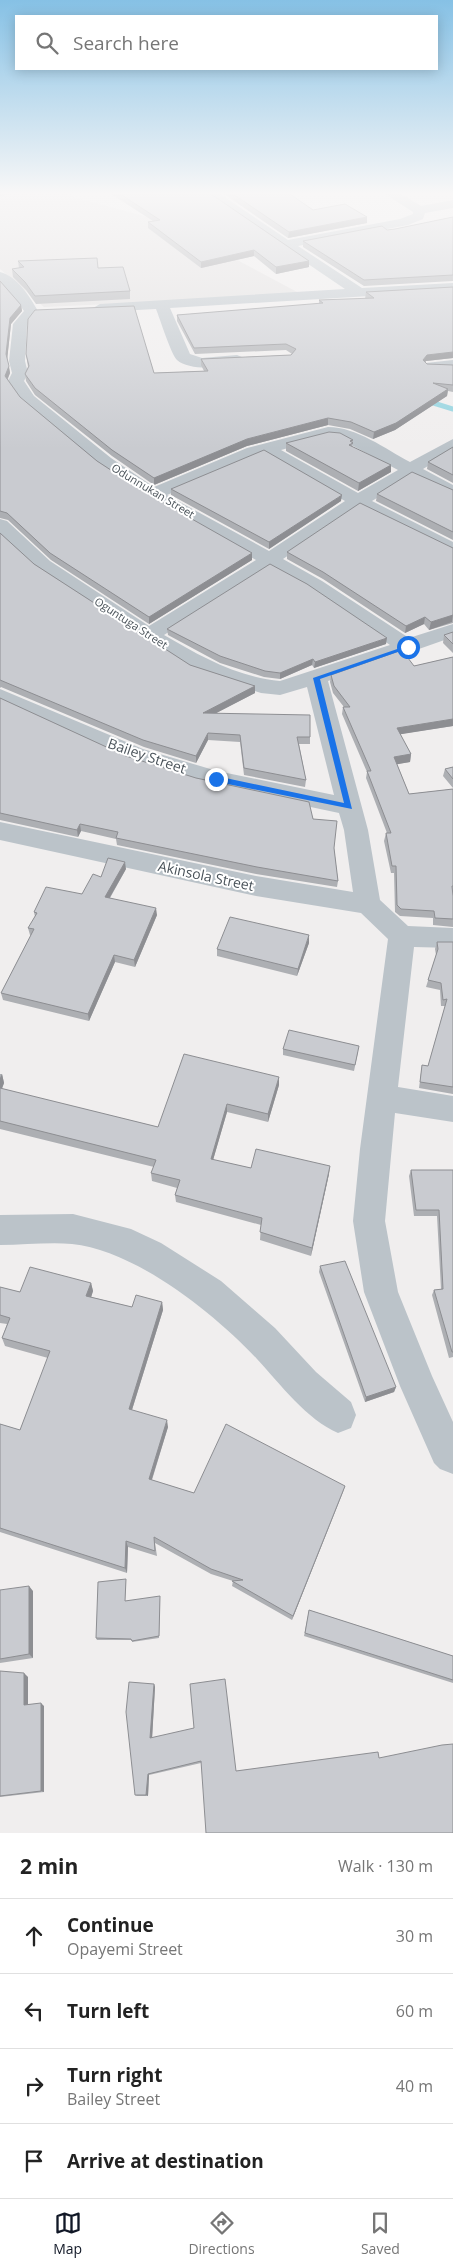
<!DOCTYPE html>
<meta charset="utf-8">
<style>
body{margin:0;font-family:"Open Sans",sans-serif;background:#f2f2f2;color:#222}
.stop{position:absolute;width:15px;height:15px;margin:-11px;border:4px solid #1a73e8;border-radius:50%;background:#fff}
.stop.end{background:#1a73e8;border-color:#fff;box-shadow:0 1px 5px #0008}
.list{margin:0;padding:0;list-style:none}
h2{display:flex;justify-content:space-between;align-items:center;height:65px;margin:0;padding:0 20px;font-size:21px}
h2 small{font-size:16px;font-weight:400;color:#767676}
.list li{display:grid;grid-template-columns:32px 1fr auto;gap:15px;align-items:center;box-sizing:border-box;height:75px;padding:0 20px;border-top:1px solid #e0e0e0}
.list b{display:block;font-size:19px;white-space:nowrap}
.list p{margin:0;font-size:16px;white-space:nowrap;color:#767676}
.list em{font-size:16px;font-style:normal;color:#767676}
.icon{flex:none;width:28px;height:28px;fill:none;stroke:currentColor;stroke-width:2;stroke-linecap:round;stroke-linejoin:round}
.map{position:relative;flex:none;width:453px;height:1833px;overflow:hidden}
.search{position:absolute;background:#fff;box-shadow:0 2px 12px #0003;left:15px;right:15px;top:15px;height:55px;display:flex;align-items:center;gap:12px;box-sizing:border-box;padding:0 18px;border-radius:0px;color:#767676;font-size:19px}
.sheet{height:365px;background:#fff}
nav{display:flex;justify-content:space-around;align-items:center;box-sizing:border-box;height:70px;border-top:1px solid #e0e0e0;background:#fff;font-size:14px;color:#767676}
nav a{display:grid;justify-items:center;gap:2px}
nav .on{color:#111827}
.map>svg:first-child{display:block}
</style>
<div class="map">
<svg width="453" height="1833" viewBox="0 0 453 1833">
<rect width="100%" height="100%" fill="#f0eeee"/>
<path fill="#e1dfdf" d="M0 192H75L69 196 166 222 299 293 260 297 44 307 0 269Z"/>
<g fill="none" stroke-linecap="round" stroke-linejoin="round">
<path stroke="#94d4e0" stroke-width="5" d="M427 401 453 409"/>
<path fill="#bbc3c9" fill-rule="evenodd" d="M202 192H217L288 240 400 219 413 214V212L382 192H398L421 206 453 200V208L425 213 423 219 408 225 298 246 362 288 453 283V291L170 308 190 354 202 358 237 355 242 357 245 360 242 363C227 367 190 372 177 360 171 354 160 319 156 309L100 312 93 308 100 304 345 289Z
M0 272C17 276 30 297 38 311L27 325 25 361 28 373 24 381 34 396 111 458 154 487 247 448 328 427C357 427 385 449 410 462L453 439V451L423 469 453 485V497L411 477 372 501 453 542V555L359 508 283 559 322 581 409 638 453 624V637L328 681 368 830 380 900 408 926 453 928V948L414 947 398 1087 453 1096V1122L395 1113 385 1221 398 1292 432 1376 453 1422V1474L440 1469 434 1463 400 1386 364 1292 353 1221 360 1149 388 939 361 913 256 896 0 840V822L256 876 353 892 344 830 339 813 216 787 127 761 0 704V689L143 749 217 771 334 795 307 687 280 695 261 693 191 670 142 639 36 569 0 536V519L7 521 50 561 149 626 256 560 147 498 99 466 22 402 8 381 12 373 9 361 13 324 24 311 15 298 0 283ZM328 437 340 439 398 470 358 493 281 450ZM264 454 345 501 269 551 167 495ZM270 568 308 589 390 645 280 681C237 677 200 656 164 635Z
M453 360V370L426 369 424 366 426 363Z
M73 1214 131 1229 161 1243 221 1281 275 1328 316 1372 351 1402 356 1415 351 1428 338 1433C307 1420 280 1384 257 1359 215 1314 135 1250 72 1244 49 1242 24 1245 0 1245V1215Z"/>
</g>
<path fill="#adafb3" d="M108 192H208L309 267 276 274 254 256 201 268 148 228V222L153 221Z
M221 192H287L313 210 367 223 288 238Z
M453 217V281L364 286 303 247V241L395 229Z
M18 261 98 268 130 291V299L36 304 26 290 13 277 12 269 19 268Z
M0 281 21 305 22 311 11 324 7 359 10 373 8 379 20 397 97 461 146 493 252 560 149 624 51 560 8 520 0 518Z
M453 287V358L426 361 425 362 427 364 453 365V392L448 391 447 396 395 430 373 439 350 429 328 425 247 446 154 485 112 456 35 395 26 381 25 374 28 367 26 354 154 373 204 371 201 365V359L291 355 292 354 286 350 195 354 177 321V315L319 304V300L365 299 366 292Z
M353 440 352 447 391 465V472L358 491 286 451V443Z
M453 447V483L427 469 428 462Z
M171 489 341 501 269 549 171 495Z
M453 490V540L376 501 377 494Z
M0 533 34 564 190 665 255 686V693L216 713 310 737V744H299L306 780 305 787 244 775 240 742 208 740 196 763 144 747 1 687 0 688Z
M453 548V623L429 630 424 624 405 633 323 579 287 559V552Z
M167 629 386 644 314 668 312 665 280 679 264 677 220 663 168 635Z
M453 632V653L443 643 444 635Z
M453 657V726L400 734 411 754 410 762 397 764 409 794 453 789V927L433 925V918L400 916 395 912 394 873H391L384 841 386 833H387L366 778 367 772 342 714 343 707H344L333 693 330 682 331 675 414 666Z
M0 698 126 756 313 819 334 848 338 881 337 887 256 874 117 845 116 839 81 831 78 837 0 820V821Z
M453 767V788L443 776 445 769Z
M126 869 110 898 157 915 135 967 115 962 89 1021 3 1000 1 993 31 935H30L28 928 35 917 34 912 82 894 101 877Z
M437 942H453V1094L419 1088 422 1065 428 1066 445 1006H441L440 990 426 987 436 955 435 949Z
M309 943 297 976 217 956V949Z
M283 1049 358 1052 354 1071 283 1055Z
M0 1074H2L4 1083 2 1089 158 1127 279 1085 268 1122 227 1112 213 1160 251 1168 329 1174 311 1256 260 1240 261 1225 176 1202 175 1195 177 1188 152 1181 151 1173 154 1167 0 1129Z
M411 1170H453V1357L449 1358 432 1295 434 1290 441 1289 437 1216H414L409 1176Z
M320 1266 396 1387 394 1392 365 1402 319 1272Z
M91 1283 93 1291 91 1297 132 1307 162 1302 163 1310 132 1410 168 1427 152 1480 194 1493 345 1486 292 1620 232 1586 233 1581 211 1574 155 1543 157 1556 128 1547 127 1573 0 1532V1424L20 1430 48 1358 5 1346 2 1338 7 1324 0 1323V1287L20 1292Z
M126 1579V1581L125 1601 160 1598 159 1638 132 1642V1640H97L96 1638Z
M0 1590 33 1591V1658L0 1663Z
M309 1610 453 1656V1683L304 1636Z
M0 1671 28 1677V1704L44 1706V1792L0 1797Z
M154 1684 155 1687 152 1737 236 1771 379 1758 453 1833 201 1763 149 1775 148 1796H137L135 1795Z"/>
<path fill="#8d8e92" d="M0 192H18L0 196Z
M367 217V223L288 238 289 232Z
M254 250V256L201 268V262Z
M309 261V267L276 274V267Z
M21 305 22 311 11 324 7 361 6 354 10 318Z
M453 352V358L426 361 422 367 423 360 427 355Z
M9 366 10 373 6 382 5 376Z
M448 389 447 396 395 430 373 439 374 432Z
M328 418V425L247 446 154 485V478L247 439Z
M391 465V472L358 491 359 483Z
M342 495 341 501 269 549V542Z
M252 553V560L149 624V617Z
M453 615 452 622 429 630 431 622Z
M425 617 424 624 405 633 406 626Z
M387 638 386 644 314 668 315 662Z
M313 659 312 665 280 679V673Z
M255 686V693L203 720V713Z
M453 719V726L396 735 397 728Z
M208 733V740L196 763V756Z
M411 754 410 762 393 765 394 757Z
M80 824 81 831 78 837 77 830Z
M125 862 126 869 106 904 105 897Z
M156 908 157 915 135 967 134 960Z
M309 935V943L297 976 298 969Z
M114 955 115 962 89 1021 88 1014Z
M2 1074 4 1083 0 1093V1078Z
M279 1077V1085L268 1122V1114Z
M227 1104V1112L211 1167V1159Z
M330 1166 329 1174 311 1256 312 1248Z
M91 1283 93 1291 89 1304 86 1296Z
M162 1302 163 1310 130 1416 129 1409Z
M396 1387 394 1392 365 1402 366 1397Z
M167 1420 168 1427 150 1485 149 1479Z
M345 1486 343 1492 292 1620 293 1616Z
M126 1541 128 1547 127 1573 125 1568Z
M29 1586 33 1591V1658L29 1654Z
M24 1673 28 1677V1708L24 1705Z
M154 1684 155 1687 152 1740 150 1738Z
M41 1703 44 1706V1792L41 1791Z
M148 1774 149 1775 148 1796 146 1795Z"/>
<path fill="#c9cbd0" stroke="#8d8e92" d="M117 192H208L309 261 276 267 254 250 201 262 148 222 160 220Z
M230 192H287L313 210 345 204 367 217 289 232Z
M453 217V275L364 280 303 241 382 226 387 230 395 229Z
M97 258 98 268 123 267 130 291 35 296 25 282 12 269 24 267 18 261Z
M0 281 21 305 10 318 6 354 9 366 5 376 20 397 97 461 146 493 252 553 149 617 50 553 7 513 0 511Z
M453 287V352L427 355 423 360 427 364 453 365V385L433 383 448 389 396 423 374 432 351 422 328 418 247 439 154 478 112 450 35 388 25 374 29 366 26 354 28 319 35 310 134 306 154 373 208 371 201 359 291 355 296 349 286 344 194 348 177 315 323 303 319 300 374 298 366 292Z
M329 432 340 433 353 440 350 441 353 443 349 445 391 465 359 483 286 443Z
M453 447V475L428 462Z
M264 450 342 495 269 542 171 489Z
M412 472 453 490V532L377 494Z
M360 503 453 548V615L431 622 425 617 406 626 323 572 287 552Z
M0 533 34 564 190 665 255 686 203 713 310 715V737H297L306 780 244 768 240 735 208 733 196 756 143 740 0 680Z
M270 564 307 584 387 638 315 662 313 659 280 673 265 671 220 656 167 629Z
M453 632V644L444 635Z
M402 650 414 666 453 657V719L397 728 411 754 394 757 409 794 453 789V886H452L453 896V919L435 918 434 911 401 909 397 905 396 866H392L386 833H391L367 771H371L343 707H350L334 686 331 675Z
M0 698 126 756 196 778 309 802 313 819 337 821 334 848 338 881 257 867 116 838 118 832 80 824 77 830 0 813Z
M453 767V779L445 769Z
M108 858 125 862 105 897 156 908 134 960 114 955 88 1014 1 993 34 929 28 928 37 913 34 912 46 887 82 894 93 874 101 877Z
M230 917 309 935 298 969 217 949Z
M437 942H453V1087L420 1082 422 1065 428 1066 447 999 443 1000 441 983 428 980 438 949Z
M289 1030 359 1046 355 1065 283 1049Z
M184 1054 279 1077 268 1114 227 1104 211 1159 251 1168 256 1149 330 1166 312 1248 260 1232 262 1218 175 1195 180 1180 151 1173 156 1160 0 1121V1088L158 1127Z
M411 1170H453V1352H452L434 1290 443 1289 439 1210H416Z
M345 1261 396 1387 366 1397 320 1266Z
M30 1267 91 1283 86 1296 132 1307 136 1295 162 1302 129 1409 167 1420 149 1479 194 1493 226 1424 345 1486 293 1616 232 1581 243 1580 211 1569 154 1537 155 1551 126 1541 125 1568 0 1528V1424L20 1430 50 1351 2 1338 10 1318 0 1315V1287L20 1292Z
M126 1579 125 1601 160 1596 159 1636 132 1641 131 1639 96 1638 98 1582Z
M29 1586V1654L0 1659V1590Z
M309 1610 453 1656V1680L305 1633Z
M0 1671 24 1673V1705L41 1703V1791L0 1796Z
M225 1679 236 1771 378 1752 379 1758 442 1745 453 1744V1833H206L201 1761 148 1774 146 1795H135L126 1712 129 1682 154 1684 150 1738 194 1728 190 1684Z"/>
<linearGradient id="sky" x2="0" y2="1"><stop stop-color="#86c1e5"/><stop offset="0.43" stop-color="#f8f7f7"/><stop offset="1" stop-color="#f8f7f7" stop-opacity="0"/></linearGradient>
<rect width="453" height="449" fill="url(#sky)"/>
<path fill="#1a73e8" d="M406 646 412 647 320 679 352 809 213 781V777L216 776 344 803 313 678Z"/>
<g text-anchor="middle" stroke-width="4" stroke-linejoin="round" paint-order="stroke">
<g font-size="11" fill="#495259" stroke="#fff">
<text transform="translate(153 491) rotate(31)" y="4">Odunnukan Street</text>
<text transform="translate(131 623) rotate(33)" y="4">Oguntuga Street</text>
</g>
<g font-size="14" fill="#495259" stroke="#fff">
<text transform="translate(147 756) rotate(19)" y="5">Bailey Street</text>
<text transform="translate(206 876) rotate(12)" y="5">Akinsola Street</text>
</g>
</g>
</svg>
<div class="stop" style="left:408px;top:647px"></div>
<div class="stop end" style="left:216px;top:779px"></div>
<div class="search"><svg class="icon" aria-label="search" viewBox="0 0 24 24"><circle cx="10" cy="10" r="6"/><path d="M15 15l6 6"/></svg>Search here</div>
</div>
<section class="sheet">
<h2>2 min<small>Walk · 130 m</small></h2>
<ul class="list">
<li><svg class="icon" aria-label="ahead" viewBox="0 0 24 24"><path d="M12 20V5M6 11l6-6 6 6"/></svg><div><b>Continue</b><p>Opayemi Street</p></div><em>30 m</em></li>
<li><svg class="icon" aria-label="left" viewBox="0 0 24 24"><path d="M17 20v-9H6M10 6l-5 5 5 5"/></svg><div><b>Turn left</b></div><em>60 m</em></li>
<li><svg class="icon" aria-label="right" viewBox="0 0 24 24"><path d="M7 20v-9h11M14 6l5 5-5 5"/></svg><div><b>Turn right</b><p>Bailey Street</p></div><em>40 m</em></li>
<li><svg class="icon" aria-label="arrive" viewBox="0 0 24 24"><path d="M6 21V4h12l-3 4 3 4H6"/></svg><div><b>Arrive at destination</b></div></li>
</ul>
</section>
<nav>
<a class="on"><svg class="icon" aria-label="map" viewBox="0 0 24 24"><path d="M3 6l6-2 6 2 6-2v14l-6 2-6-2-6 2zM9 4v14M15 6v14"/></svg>Map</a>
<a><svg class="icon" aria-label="directions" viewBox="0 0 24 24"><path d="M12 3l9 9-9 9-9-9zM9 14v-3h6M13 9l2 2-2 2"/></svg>Directions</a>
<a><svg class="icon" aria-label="saved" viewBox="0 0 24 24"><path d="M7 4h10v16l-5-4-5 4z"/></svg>Saved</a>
</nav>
